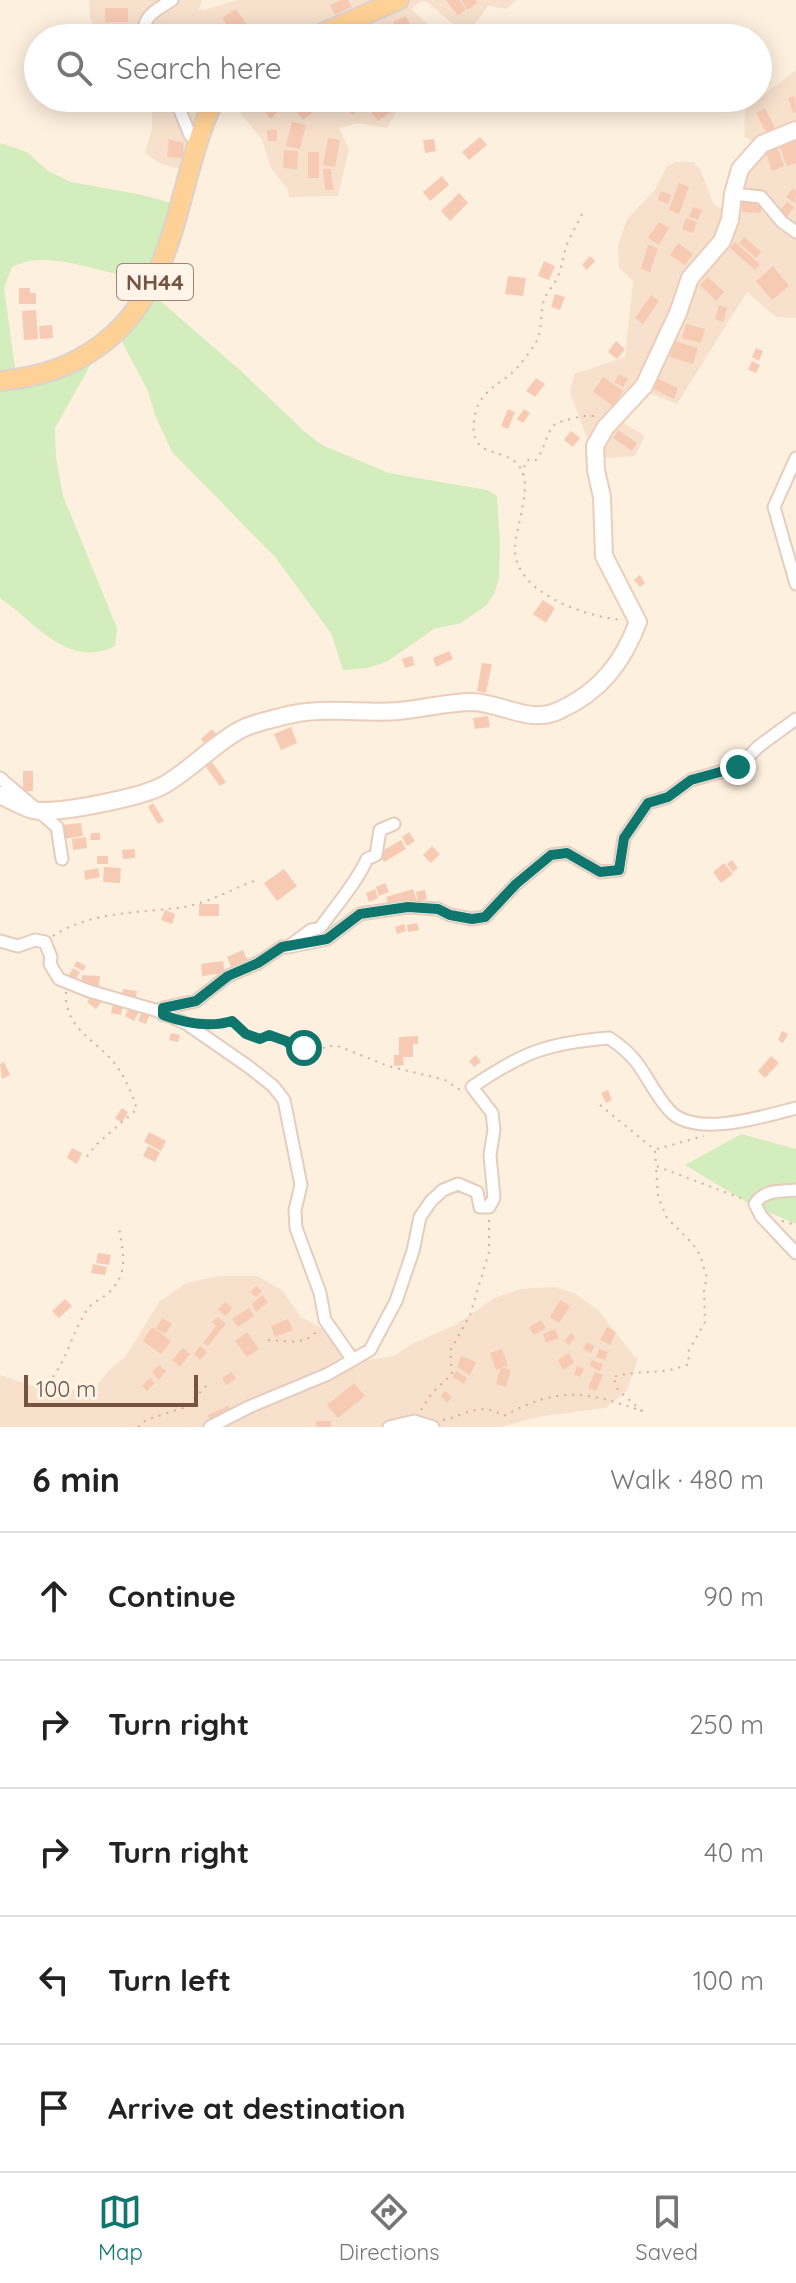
<!DOCTYPE html>
<meta charset="utf-8">
<style>
body{margin:0;font-family:Quicksand,sans-serif;background:#f6f6f6;color:#222}
.scale{position:absolute;left:24px;bottom:20px;width:174px;box-sizing:border-box;padding-left:8px;border:4px solid #775344;border-top:0;font-size:22px;line-height:28px;white-space:nowrap;color:#775344;-webkit-text-stroke:6px #fff4e8;paint-order:stroke}
.stop{position:absolute;width:24px;height:24px;margin:-18px;border:6px solid #0f766e;border-radius:50%;background:#fff}
.stop.end{background:#0f766e;border-color:#fff;box-shadow:0 2px 8px #0008}
.list{margin:0;padding:0;list-style:none}
h2{display:flex;justify-content:space-between;align-items:center;height:104px;margin:0;padding:0 32px;font-size:34px}
h2 small{font-size:26px;font-weight:400;color:#767676}
.list li{display:grid;grid-template-columns:52px 1fr auto;gap:24px;align-items:center;box-sizing:border-box;height:128px;padding:0 32px;border-top:2px solid #e0e0e0}
.list b{display:block;font-size:30px;white-space:nowrap}
.list em{font-size:26px;font-style:normal;color:#767676}
.icon{flex:none;width:44px;height:44px;fill:none;stroke:currentColor;stroke-width:2;stroke-linecap:round;stroke-linejoin:round}
.map{position:relative;flex:none;width:796px;height:1427px;overflow:hidden}
.search{position:absolute;background:#fff;box-shadow:0 4px 20px #0003;left:24px;right:24px;top:24px;height:88px;display:flex;align-items:center;gap:20px;box-sizing:border-box;padding:0 28px;border-radius:44px;color:#767676;font-size:30px}
.sheet{height:744px;background:#fff}
nav{display:flex;justify-content:space-around;align-items:center;box-sizing:border-box;height:112px;border-top:2px solid #e0e0e0;background:#fff;font-size:22px;color:#767676}
nav a{display:grid;justify-items:center;gap:4px}
nav .on{color:#0f766e}
.map>svg:first-child{display:block}
</style>
<div class="map">
<svg width="796" height="1427" viewBox="0 0 796 1427">
<rect width="100%" height="100%" fill="#fef0df"/>
<path fill="#f7e1cd" d="M89 0H202L199 9 204 10 237 0H516L507 9 488 6 474 25H454L427 2 422 1 414 6 412 10 444 38H370L371 25 335 38H98L90 17Z
M796 70V318L776 317 747 292 677 404 647 392 621 421 645 436 635 456 601 458 604 445 591 449 570 393 574 374 625 357 633 281 619 268 618 245 627 219 655 190 667 166 675 162H693L700 169 714 205 723 209 736 163 756 142 744 137 745 109Z
M144 98H391L395 99 399 107 387 128 358 123 339 128 349 149 338 196 289 197 288 190 271 168 262 140 232 102 217 108 183 170 159 163 145 153 152 129V109Z
M218 1276H257L282 1290 301 1317 328 1332 357 1355 369 1360 394 1356 412 1344 457 1324 494 1298 520 1289 554 1287 574 1293 599 1311 634 1356 638 1358 627 1391 605 1408 543 1416 500 1427H0V1375L50 1392 95 1388 109 1370 126 1356 159 1302 186 1283Z"/>
<path fill="#d4edbd" d="M0 143 27 152 48 171 71 182 143 195 175 204 154 275C144 275 132 277 122 275 87 269 46 250 12 267L4 288 16 375 0 374Z
M157 298 241 371 305 432 322 445 389 473 487 490 497 496 500 543 499 578 494 594 487 605 461 623 434 629 388 661 368 668 343 670 331 633 275 557 172 452 155 415 148 391 120 338 138 323Z
M96 355 55 428 56 457 63 496 117 628 115 646C67 670 35 621 0 598V386C37 391 64 371 96 355Z
M741 1134 796 1149V1224L751 1205 685 1165Z"/>
<path fill="#f7cab4" d="M341 0H348L352 7 335 15 330 5Z
M446 0H459L466 9 458 16Z
M461 0H475L477 3 468 10Z
M105 8H128V22H105Z
M236 9 252 32 243 38H236L222 18Z
M406 16 413 31 400 37 393 22Z
M795 96 796 112 793 113 788 98Z
M278 98H291L293 100 281 111 273 103Z
M316 98H334L317 111 311 102Z
M354 98 364 101 353 115 345 109Z
M387 100 394 109 378 121 371 112Z
M272 103 279 110 271 119 264 111Z
M308 103 314 111 303 120 297 112Z
M765 108 775 128 766 132 756 113Z
M292 122 306 125 300 149 286 146Z
M267 130H277V141H268Z
M480 137 487 145 469 160 462 152Z
M328 138 340 140 335 167 323 165Z
M796 138V163L787 166 779 145Z
M169 139 184 143 183 158 167 157Z
M434 139 436 151 425 153 423 140Z
M777 147 784 166 772 171 765 151Z
M284 150 298 151 297 169 283 168Z
M308 152H319V178H308Z
M323 169H331L333 190H325Z
M442 176 449 185 430 201 423 192Z
M679 183 689 187 679 214 669 210Z
M793 188 796 190 795 203 786 197Z
M661 191 671 195 668 204 658 200Z
M459 193 468 203 450 221 441 211Z
M742 197H761V213L742 212Z
M787 202 794 207 786 218 779 212Z
M693 207 702 210 698 220 689 217Z
M686 218 697 222 693 233 682 229Z
M659 222 669 228 659 245 648 238Z
M744 237 761 252 756 258 739 243Z
M735 242 760 264 755 270 730 248Z
M678 243 693 254 685 265 670 255Z
M648 245 658 248 650 272 641 269Z
M590 256 595 261 587 270 582 265Z
M544 261 555 266 549 280 538 276Z
M773 266 789 286 772 300 756 281Z
M508 276 526 278 523 296 505 294Z
M708 277 724 292 716 301 700 285Z
M19 288H30V293H36V304H19Z
M555 294 565 297 560 310 551 307Z
M651 295 659 301 643 324 635 318Z
M719 305 727 308 723 322 715 319Z
M36 310 38 339 24 340 22 311Z
M686 324 705 329 701 343 682 338Z
M52 325 53 338 40 339 39 326Z
M616 341 625 349 617 359 608 352Z
M674 341 698 348 693 364 670 357Z
M756 348 763 351 759 361 752 357Z
M752 361 760 365 756 373 748 370Z
M619 374 628 379 623 387 614 382Z
M603 377 623 391 613 406 593 392Z
M654 377 678 388 674 399 649 387Z
M536 378 545 384 535 397 526 391Z
M508 409 515 412 508 429 501 426Z
M524 409 530 413 523 423 517 419Z
M618 430 637 443 632 451 613 438Z
M571 431 580 438 573 447 564 440Z
M640 575 645 583 640 587 634 580Z
M543 600 555 608 546 623 533 614Z
M449 651 453 659 436 667 433 658Z
M412 656 415 665 405 668 402 659Z
M482 663 492 664 486 693 477 691Z
M488 716 490 727 475 729 473 718Z
M291 727 297 743 281 750 274 734Z
M212 729 219 737 207 747 201 739Z
M212 762 226 782 220 786 206 767Z
M23 771H33V791L23 792Z
M153 803 164 821 158 824 148 807Z
M81 823 83 836 64 839 62 825Z
M409 832 415 841 407 846 402 837Z
M91 833H100V840H90Z
M86 837 87 848 73 850 72 839Z
M401 840 406 849 384 862 379 853Z
M432 846 440 854 431 863 423 855Z
M135 849V858L123 859 122 850Z
M97 856H108V864H97Z
M732 860 738 868 733 872 727 864Z
M724 863 733 874 721 883 713 872Z
M104 867 121 868 120 883 103 882Z
M98 868 100 877 85 880 84 871Z
M284 869 297 886 277 901 264 883Z
M385 883 389 892 379 896 376 887Z
M375 889 378 898 369 902 366 893Z
M413 889 417 901 389 907 386 897Z
M425 890 427 899 418 902 416 892Z
M199 904H219V916H199Z
M165 910 175 914 172 924 161 920Z
M417 923 419 930 408 932 407 925Z
M404 924 406 931 397 934 395 927Z
M243 950 249 963 233 971 227 957Z
M77 961 86 966 83 971 74 966Z
M223 961 225 973 202 976 201 964Z
M73 968 80 972 75 981 68 977Z
M82 975 100 976 99 986 82 985Z
M123 989 137 991 136 998 122 997Z
M94 993 103 1000 96 1009 87 1002Z
M113 1004 123 1005 121 1015 111 1013Z
M129 1007 139 1012 134 1021 125 1016Z
M142 1011 150 1014 146 1024 138 1021Z
M782 1031 788 1034 783 1043 778 1040Z
M171 1033 180 1035 178 1042 169 1040Z
M418 1036V1044H413V1057H403L404 1065 394 1066V1055H399V1037Z
M476 1055 481 1062 474 1067 469 1061Z
M771 1056 779 1063 765 1078 758 1071Z
M4 1062 10 1075 2 1079 0 1064Z
M608 1090 612 1100 606 1103 601 1093Z
M122 1108 128 1112 122 1123 115 1118Z
M149 1132 166 1141 161 1151 144 1142Z
M148 1146 160 1152 155 1162 143 1156Z
M72 1148 82 1153 77 1164 67 1158Z
M98 1253 111 1255 109 1265 96 1263Z
M93 1264 107 1267 105 1275 91 1273Z
M256 1286 262 1291 256 1297 250 1292Z
M262 1295 268 1302 256 1312 252 1304Z
M65 1299 72 1306 59 1318 52 1311Z
M560 1300 570 1306 559 1323 550 1317Z
M225 1302 232 1308 226 1316 218 1310Z
M249 1308 254 1316 238 1327 232 1319Z
M218 1317 226 1324 208 1346 203 1343 216 1326 212 1322Z
M162 1318 172 1324 165 1334 156 1329Z
M288 1319 293 1330 275 1337 271 1326Z
M541 1320 546 1328 534 1335 529 1327Z
M152 1327 171 1341 161 1354 143 1341Z
M607 1327 616 1332 610 1345 600 1340Z
M555 1329 559 1338 546 1343 543 1334Z
M247 1332 259 1349 247 1357 235 1341Z
M571 1333 575 1337 569 1345 564 1341Z
M587 1342 595 1346 591 1353 583 1349Z
M200 1346 207 1352 200 1360 194 1354Z
M183 1348 190 1354 180 1367 172 1360Z
M502 1349 508 1365 496 1370 490 1353Z
M599 1349 608 1352 605 1360 596 1357Z
M569 1353 574 1363 563 1370 558 1360Z
M461 1356 476 1362 470 1375 457 1367Z
M592 1360 603 1364 600 1371 590 1366Z
M159 1365 166 1371 159 1380 152 1372Z
M577 1366 584 1369 580 1377 574 1375Z
M501 1367 511 1370 506 1387 496 1384Z
M456 1371 467 1378 464 1384 453 1377Z
M232 1372 236 1379 226 1385 222 1378Z
M595 1372 603 1375 596 1391 588 1388Z
M150 1378 155 1383 147 1391 142 1386Z
M354 1383 365 1396 338 1418 327 1405Z
M445 1391 452 1397 447 1403 441 1396Z
M228 1406 232 1414 211 1423 208 1415Z
M316 1421H331V1427H317Z"/>
<g fill="none" stroke-linecap="round" stroke-linejoin="round">
<defs>
<path id="street" d="M145 38C140 17 156 10 172 0
M175 98 190 135 198 141
M733 194 761 197 782 222 796 232
M796 458 774 507 796 584
M0 778 57 827 62 859
M0 941 18 946 35 940 45 942 51 957 50 964 59 979 89 991 155 1010 187 1024 249 1067 273 1086 284 1100 301 1185 295 1210 296 1228 320 1293 325 1320 353 1360
M288 947 327 939 360 914 408 907 438 909 450 915 472 919 485 917 516 884 551 855 567 853 600 872 619 870 624 838 648 803 668 797 691 780 738 767 759 746 796 719
M163 1015V1008L196 1001 228 976 258 963 282 947H288L311 930 320 928C335 907 357 882 367 859L376 855 380 830 394 824
M796 1190C781 1192 764 1189 755 1204L761 1216 796 1253
M210 1427 249 1407 328 1374 370 1350 396 1301 413 1251 420 1217 431 1201 443 1190 458 1184 477 1192 480 1207H489L494 1198 490 1155 494 1130 492 1113 472 1087C523 1052 548 1043 609 1038 645 1061 644 1081 669 1110 694 1139 765 1116 796 1108
M389 1427 414 1421 433 1427"/>
<path id="secondary" d="M0 795C10 800 23 807 33 810 56 815 143 797 164 785 190 770 212 746 238 731 251 723 270 720 284 716 322 706 361 714 399 711 424 709 447 702 472 702 503 703 530 725 560 710 600 692 623 662 638 622L604 556 602 497 596 470 595 446 605 428 644 386 678 313 690 278 722 241 730 220 733 194 740 169 762 144 796 130"/>
<path id="primary" d="M311 38 399 0
M0 381C39 377 70 368 102 344 181 284 175 181 215 98"/>
</defs>
<use href="#street" stroke="#e5cdbd" stroke-width="15"/>
<use href="#secondary" stroke="#ebcdba" stroke-width="20"/>
<use href="#primary" stroke="#dcd2ce" stroke-width="22"/>
<path stroke="#dbad98" stroke-width="2" stroke-dasharray="2 6" stroke-linecap="butt" d="M582 214C577 225 570 236 566 247 563 257 562 267 558 276 555 284 549 290 545 297 539 312 544 329 535 344 530 352 523 361 517 368 503 383 482 389 476 411 463 464 506 443 521 469 532 487 516 527 515 547 513 593 585 616 621 620
M523 475 525 462 530 459 536 460C545 450 545 434 556 423L582 416H596
M53 936C90 911 142 913 184 907 208 903 232 889 254 881
M66 992C64 1031 99 1040 118 1068 127 1081 132 1095 137 1109L97 1144 83 1161
M207 1023 232 1021 246 1034 260 1039C272 1034 288 1038 296 1049L304 1048 319 1052 326 1046H338L388 1066 445 1080 460 1090
M600 1105 655 1150 656 1166 746 1200
M657 1149 704 1136
M782 1221 796 1225
M268 1340C285 1341 305 1346 317 1331
M53 1377C68 1356 73 1331 87 1310 91 1303 100 1300 106 1295 130 1275 123 1254 119 1227
M421 1410 432 1393 452 1374 450 1351 470 1315 489 1252V1219
M443 1420C467 1415 480 1401 504 1416 559 1386 585 1391 642 1411L618 1390 613 1377C639 1369 662 1376 689 1364L688 1352 705 1322 704 1289 707 1278 700 1255 692 1243 667 1218 658 1196 656 1166
M138 1427 146 1420 186 1407 206 1386"/>
<use href="#street" stroke="#fff" stroke-width="11"/>
<use href="#secondary" stroke="#fff" stroke-width="16"/>
<use href="#primary" stroke="#ffd196" stroke-width="18"/>
</g>
<g fill="none" stroke-linecap="round" stroke-linejoin="round">
<path stroke="#0f766e" stroke-width="10" d="M304 1048 296 1049 286 1041 269 1035 260 1039 246 1034 232 1021C210 1028 185 1023 163 1015V1008L196 1001 228 976 258 963 282 947 327 939 360 914 408 907 438 909 450 915 472 919 485 917 516 884 551 855 567 853 600 872 619 870 624 838 648 803 668 797 691 780 738 767"/>
</g>
<g text-anchor="middle" stroke-width="7" stroke-linejoin="round" paint-order="stroke">
<rect fill="#fff4e8" stroke="#a08375" stroke-width="2" x="117" y="264" width="76" height="36" rx="6"/>
<g font-size="22" font-weight="bold" fill="#775344">
<text x="155" y="290">NH44</text>
</g>
</g>
</svg>
<div class="scale">100 m</div>
<div class="stop" style="left:304px;top:1048px"></div>
<div class="stop end" style="left:738px;top:767px"></div>
<div class="search"><svg class="icon" aria-label="search" viewBox="0 0 24 24"><circle cx="10" cy="10" r="6"/><path d="M15 15l6 6"/></svg>Search here</div>
</div>
<section class="sheet">
<h2>6 min<small>Walk · 480 m</small></h2>
<ul class="list">
<li><svg class="icon" aria-label="ahead" viewBox="0 0 24 24"><path d="M12 20V5M6 11l6-6 6 6"/></svg><div><b>Continue</b></div><em>90 m</em></li>
<li><svg class="icon" aria-label="right" viewBox="0 0 24 24"><path d="M7 20v-9h11M14 6l5 5-5 5"/></svg><div><b>Turn right</b></div><em>250 m</em></li>
<li><svg class="icon" aria-label="right" viewBox="0 0 24 24"><path d="M7 20v-9h11M14 6l5 5-5 5"/></svg><div><b>Turn right</b></div><em>40 m</em></li>
<li><svg class="icon" aria-label="left" viewBox="0 0 24 24"><path d="M17 20v-9H6M10 6l-5 5 5 5"/></svg><div><b>Turn left</b></div><em>100 m</em></li>
<li><svg class="icon" aria-label="arrive" viewBox="0 0 24 24"><path d="M6 21V4h12l-3 4 3 4H6"/></svg><div><b>Arrive at destination</b></div></li>
</ul>
</section>
<nav>
<a class="on"><svg class="icon" aria-label="map" viewBox="0 0 24 24"><path d="M3 6l6-2 6 2 6-2v14l-6 2-6-2-6 2zM9 4v14M15 6v14"/></svg>Map</a>
<a><svg class="icon" aria-label="directions" viewBox="0 0 24 24"><path d="M12 3l9 9-9 9-9-9zM9 14v-3h6M13 9l2 2-2 2"/></svg>Directions</a>
<a><svg class="icon" aria-label="saved" viewBox="0 0 24 24"><path d="M7 4h10v16l-5-4-5 4z"/></svg>Saved</a>
</nav>
